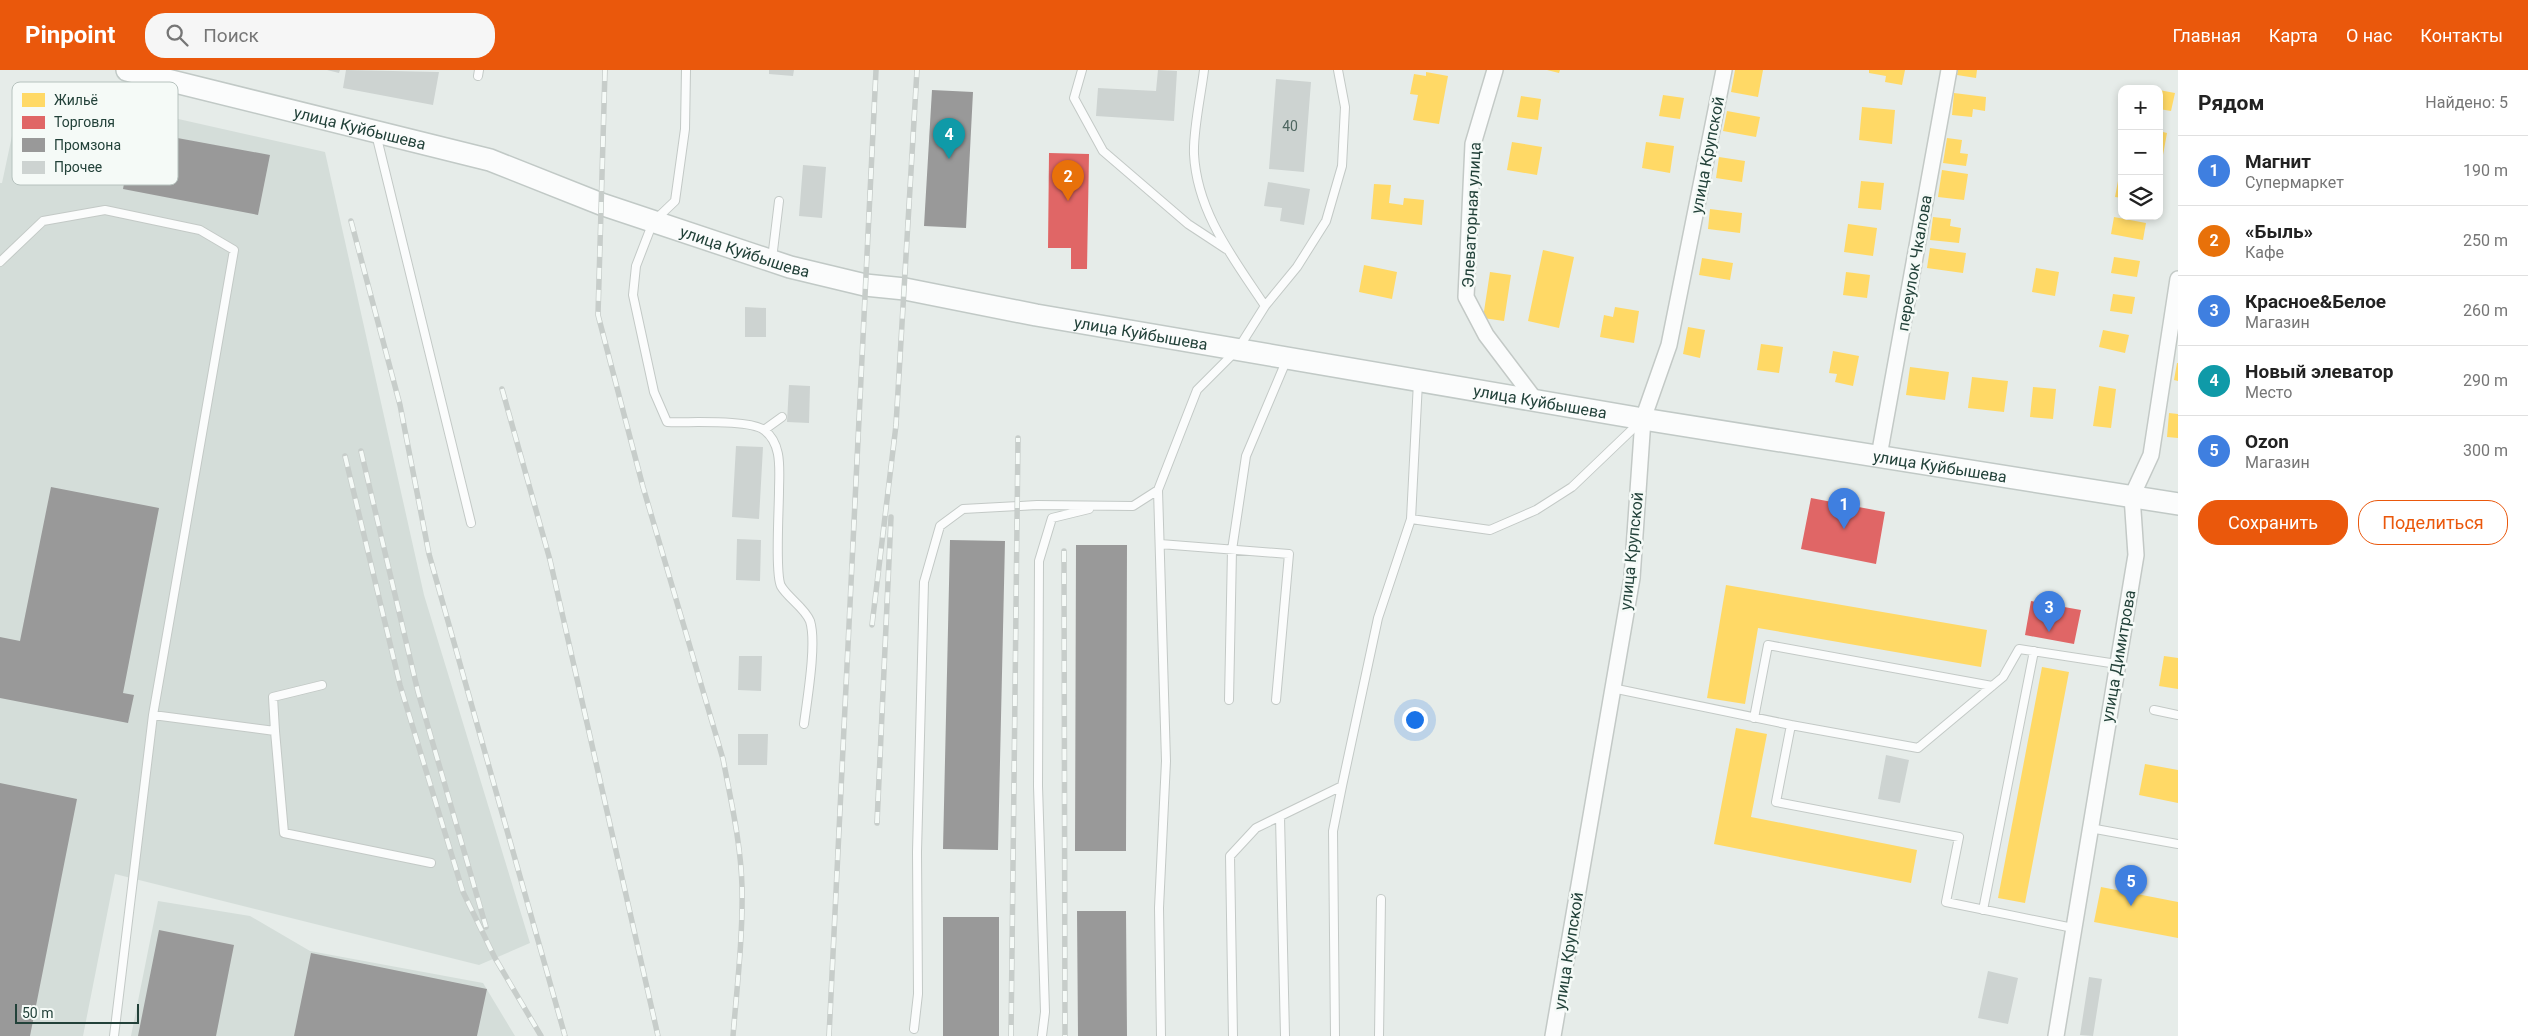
<!DOCTYPE html>
<html lang="ru">
<meta charset="utf-8">
<style>
body{margin:0;font-family:Roboto,sans-serif;background:#f6f6f6;color:#222}
.controls{position:absolute;right:15px;top:15px;display:grid;overflow:hidden;border-radius:10px;box-shadow:0 2px 8px #0003}
.controls button{width:45px;height:45px;display:grid;place-items:center;padding:0;border:0;border-bottom:1px solid #e0e0e0;background:#fff;color:#222;font:25px sans-serif}
.scale{position:absolute;left:15px;bottom:12px;width:124px;box-sizing:border-box;padding-left:5px;border:2px solid #224139;border-top:0;font-size:14px;line-height:18px;white-space:nowrap;color:#224139;-webkit-text-stroke:4px #f5faf7;paint-order:stroke}
.you{position:absolute;left:1414px;top:649px;width:18px;height:18px;margin:-12px;border:4px solid #fff;border-radius:50%;background:#1a73e8;box-shadow:0 0 0 8px #1a73e833}
.badge{display:grid;place-items:center;width:32px;height:32px;border-radius:50%;background:#ea580c;color:#fff;font-size:16px;font-weight:700}
.pin{position:absolute;translate:-50% -41px;filter:drop-shadow(0 1px 2px #0008)}
.pin::after{content:'';position:absolute;top:26px;width:18px;height:15px;background:inherit;clip-path:polygon(0 0,100% 0,50% 100%)}
.list{margin:0;padding:0;list-style:none}
h2{display:flex;justify-content:space-between;align-items:center;height:65px;margin:0;padding:0 20px;font-size:21px}
h2 small{font-size:16px;font-weight:400;color:#767676}
.list li{display:grid;grid-template-columns:32px 1fr auto;gap:15px;align-items:center;box-sizing:border-box;height:70px;padding:0 20px;border-top:1px solid #e0e0e0}
.list b{display:block;font-size:19px;white-space:nowrap}
.list p{margin:0;font-size:16px;white-space:nowrap;color:#767676}
.list em{font-size:16px;font-style:normal;color:#767676}
.actions{display:flex;gap:10px;padding:15px 20px}
.actions a{flex:1;padding:11px 0;border:1px solid #ea580c;border-radius:20px;text-align:center;font-size:18px;color:#ea580c}
.actions .main{background:#ea580c;color:#fff}
.icon{flex:none;width:28px;height:28px;fill:none;stroke:currentColor;stroke-width:2;stroke-linecap:round;stroke-linejoin:round}
.map{position:relative;flex:none;width:2178px;height:966px;overflow:hidden}
header{display:flex;align-items:center;gap:30px;box-sizing:border-box;height:70px;padding:0 25px;background:#ea580c;color:#fff}
header strong{font-size:24px}
nav{display:flex;gap:28px;margin-inline-start:auto;font-size:18px}
.search{width:350px;height:45px;background:#f6f6f6;display:flex;align-items:center;gap:12px;box-sizing:border-box;padding:0 18px;border-radius:20px;color:#767676;font-size:19px}
main{display:flex}
aside{flex:1;background:#fff}
.map>svg:first-child{display:block}
</style>
<header>
<strong>Pinpoint</strong>
<div class="search"><svg class="icon" aria-label="search" viewBox="0 0 24 24"><circle cx="10" cy="10" r="6"/><path d="M15 15l6 6"/></svg>Поиск</div>
<nav><a>Главная</a><a>Карта</a><a>О нас</a><a>Контакты</a></nav>
</header>
<main>
<div class="map">
<svg width="2178" height="966" viewBox="0 0 2178 966">
<rect width="100%" height="100%" fill="#e6ece9"/>
<path fill="#d4ddd9" d="M23 14 325 82 424 525 530 873 479 895 115 804 83 966H0V113H2Z
M158 831 250 846 310 881 483 913 515 966H131Z"/>
<path fill="#ffd966" d="M1547 0H1560L1559 3Z
M1735 0H1763L1758 27 1731 22Z
M1869 0H1905L1902 15 1885 12 1886 6 1869 3Z
M1958 0H1977L1976 8 1957 5Z
M1426 2 1448 6 1439 54 1413 50 1418 25 1410 24 1414 4 1426 6Z
M2159 20 2175 23 2171 41 2159 39Z
M1954 23 1986 27 1985 41 1973 39 1972 47 1952 45Z
M1663 25 1684 28 1680 49 1659 46Z
M1521 26 1541 29 1538 50 1517 47Z
M1862 37 1895 40 1892 74 1859 70Z
M1727 41 1760 47 1756 67 1723 61Z
M2159 61 2167 63 2163 85 2159 84Z
M1947 68 1962 70 1960 83 1968 84 1966 96 1943 93Z
M1512 72 1542 77 1537 105 1507 100Z
M1646 72 1674 76 1670 103 1642 98Z
M1719 87 1745 91 1742 112 1716 108Z
M1942 100 1968 104 1964 130 1938 127Z
M1861 111 1884 113 1881 140 1858 138Z
M2118 111H2122V128L2115 127Z
M1374 114 1391 115 1389 133 1403 135 1404 128 1424 130 1422 155 1371 149Z
M1710 139 1742 143 1740 163 1708 159Z
M1933 147 1951 149 1950 156 1961 158 1959 173 1930 170Z
M2114 147 2146 153 2143 170 2111 164Z
M1848 154 1877 158 1873 186 1844 182Z
M1930 178 1966 183 1963 203 1927 198Z
M1543 180 1574 187 1559 258 1528 251Z
M2114 187 2140 191 2137 207 2111 203Z
M1702 188 1733 193 1730 210 1699 205Z
M1364 195 1397 202 1392 229 1359 222Z
M2036 198 2059 202 2055 226 2032 222Z
M1490 202 1511 205 1504 251 1483 248Z
M1846 202 1870 205 1867 228 1843 225Z
M2113 224 2135 227 2132 244 2110 241Z
M1615 237 1639 241 1634 273 1600 267 1604 245 1613 247Z
M1688 257 1705 260 1700 288 1683 284Z
M2103 260 2129 265 2125 283 2099 277Z
M1761 274 1783 277 1779 303 1757 300Z
M1833 281 1859 286 1853 316 1835 312 1837 304 1829 303Z
M2177 293H2178V311L2174 310Z
M1910 297 1949 302 1945 330 1906 325Z
M1972 307 2008 311 2004 342 1968 338Z
M2099 316 2116 319 2111 358 2093 356Z
M2033 317 2056 319 2053 349 2030 347Z
M2169 343 2178 344V368L2167 367Z
M1726 515 1987 560 1981 597 1758 558 1745 634 1707 628Z
M2164 586 2178 588V619L2159 616Z
M2042 597 2069 602 2025 833 1998 828Z
M1736 658 1767 664 1751 747 1917 780 1911 813 1714 774Z
M2145 694 2178 700V733L2139 725Z
M2101 817 2178 832V868L2094 852Z"/>
<path fill="#e06666" d="M1049 83 1089 84 1087 199H1071V178H1048Z
M1811 428 1885 442 1876 494 1801 479Z
M2031 531 2081 540 2074 574 2025 565Z"/>
<path fill="#999" d="M932 20 973 22 966 158 924 156Z
M134 60 270 85 258 145 123 119Z
M51 417 159 438 123 623 134 625 128 653 0 628V567L20 571Z
M950 470 1005 471 998 780 943 779Z
M1076 475H1127L1126 781H1075Z
M0 713 77 729 30 966H0Z
M1077 841H1126L1127 966H1078Z
M943 847H999V966H943Z
M159 860 234 875 216 966H138Z
M311 883 487 919 477 966H294Z"/>
<path fill="#cdd3d1" d="M327 0H340L339 3Z
M346 0 439 2 433 35 343 18Z
M769 0H794L793 6 769 4Z
M1158 0 1177 1 1174 51 1096 46 1098 18 1156 21Z
M1276 9 1311 12 1304 102 1269 99Z
M803 95 826 97 822 148 799 146Z
M1268 112 1310 119 1304 155 1280 151 1282 138 1264 136Z
M745 237 766 238V267H745Z
M789 315 810 316 809 353 787 352Z
M736 376 763 377 759 449 732 447Z
M737 469 761 470 760 511 736 510Z
M739 586H762L761 621 738 620Z
M738 664H768L767 695H738Z
M1886 685 1909 690 1900 733 1878 729Z
M1988 901 2018 908 2008 954 1978 948Z
M2089 907 2102 909 2093 966 2080 965Z"/>
<g fill="none" stroke-linecap="round" stroke-linejoin="round">
<defs>
<path id="lane" d="M686 0 685 59 675 131 653 152 636 196 633 225 654 322 667 352C688 353 749 349 764 360 783 374 779 401 779 421 779 438 775 504 781 516 787 527 805 538 810 551 817 573 807 630 804 654
M1082 0 1074 28 1103 81 1188 154 1226 179
M1204 0C1201 25 1193 60 1194 84 1197 143 1234 189 1265 236
M478 6 479 0
M376 64 471 453
M772 189 779 131
M0 192 43 151 105 140 200 160 234 180 153 645 114 966
M764 360 782 347
M1158 420 1166 691 1159 838 1161 966
M1411 449 1490 460 1536 440 1572 417 1641 351
M1160 474 1289 484 1276 630
M1612 618 1791 655 1776 732 1959 767 1946 832 2073 858
M1229 630 1232 480 1246 386 1287 289
M2154 640 2178 645
M153 645 275 661 284 763 431 793
M1754 648 1768 575 1992 616
M1791 655 1918 678 2003 607 2019 579 2117 594
M275 661 273 627 322 615
M1280 747 1285 966
M2090 758 2178 774
M1983 840 2034 581
M914 959 918 924 917 782 924 512 940 456 963 439 1037 435 1133 436 1158 420 1197 320 1238 279 1265 236 1297 197 1326 151 1342 96 1345 37 1338 0
M1042 966 1045 942 1038 716 1039 491 1052 448 1089 439
M1233 966 1230 786 1256 758 1342 716 1378 548 1411 449 1418 312
M1335 966 1333 761 1342 716
M1379 966 1381 829"/>
<path id="street" d="M1495 0 1473 74 1466 227 1486 265 1536 331
M1879 386 1949 0
M1553 966 1632 508 1643 349 1669 275 1724 0
M2056 966 2136 485 2132 426 2151 385 2178 209"/>
<g id="secondary">
<path id="s1" d="M127 0 490 90 601 134 790 197 865 215 905 219 1036 245 1643 349 2178 434"/>
</g>
</defs>
<use href="#lane" stroke="#c3c9c6" stroke-width="10"/>
<use href="#street" stroke="#c3c9c6" stroke-width="18"/>
<use href="#secondary" stroke="#c1c9c6" stroke-width="24"/>
<use href="#lane" stroke="#fbfcfc" stroke-width="8"/>
<use href="#street" stroke="#fbfcfc" stroke-width="15"/>
<use href="#secondary" stroke="#fbfcfc" stroke-width="21"/>
<defs>
<path id="rail" d="M605 0 598 245 643 417 723 689C731 731 741 774 742 817 743 867 737 917 733 966
M351 151 400 335 429 484 565 966
M502 319 550 490 658 966
M361 381 418 622 486 857
M345 386 400 615 463 822 495 888 541 966
M1064 481 1065 966
M872 555 896 355 917 0
M877 753 891 447
M829 966 876 0
M1011 966 1018 368"/>
</defs>
<use href="#rail" stroke="#c7cdca" stroke-width="5.5"/>
<use href="#rail" stroke="#f5faf7" stroke-width="4" stroke-dasharray="11" stroke-linecap="butt"/>
</g>
<g text-anchor="middle" stroke-width="5" stroke-linejoin="round" paint-order="stroke">
<g font-size="14" fill="#4e6660">
<text x="1290" y="61">40</text>
</g>
<g font-size="16" fill="#224139" stroke="#f5faf7">
<text dy="6" stroke="none"><textPath href="#s1" startOffset="240">улица Куйбышева</textPath></text>
<text transform="translate(1707 85) rotate(-79)" y="6">улица Крупской</text>
<text transform="translate(1471 145) rotate(-87)" y="6">Элеваторная улица</text>
<text dy="6" stroke="none"><textPath href="#s1" startOffset="645">улица Куйбышева</textPath></text>
<text transform="translate(1914 193) rotate(-80)" y="6">переулок Чкалова</text>
<text dy="6" stroke="none"><textPath href="#s1" startOffset="1050">улица Куйбышева</textPath></text>
<text dy="6" stroke="none"><textPath href="#s1" startOffset="1455">улица Куйбышева</textPath></text>
<text dy="6" stroke="none"><textPath href="#s1" startOffset="1860">улица Куйбышева</textPath></text>
<text transform="translate(1631 481) rotate(-84)" y="6">улица Крупской</text>
<text transform="translate(2118 586) rotate(-80)" y="6">улица Димитрова</text>
<text transform="translate(1568 881) rotate(-81)" y="6">улица Крупской</text>
</g>
</g>
<rect x="12" y="12" width="166" height="103" rx="8" fill="#f5faf7" stroke="#b6c2be" stroke-width="1"/>
<rect x="22" y="23" width="23" height="14" fill="#ffd966"/>
<rect x="22" y="46" width="23" height="13" fill="#e06666"/>
<rect x="22" y="68" width="23" height="14" fill="#999"/>
<rect x="22" y="91" width="23" height="13" fill="#cdd3d1"/>
<g font-size="14" fill="#224139">
<text x="54" y="35">Жильё</text>
<text x="54" y="57">Торговля</text>
<text x="54" y="80">Промзона</text>
<text x="54" y="102">Прочее</text>
</g>
</svg>
<div class="controls">
<button>+</button>
<button>−</button>
<button><svg class="icon" aria-label="layers" viewBox="0 0 24 24"><path d="M12 4l9 5-9 5-9-5zM3 14l9 5 9-5"/></svg></button>
</div>
<div class="scale">50 m</div>
<div class="you"></div>
<div class="pin badge" style="left:1844px;top:459px;background:#3f7fe0">1</div>
<div class="pin badge" style="left:1068px;top:131px;background:#e8710a">2</div>
<div class="pin badge" style="left:2049px;top:562px;background:#3f7fe0">3</div>
<div class="pin badge" style="left:949px;top:89px;background:#0f9aa8">4</div>
<div class="pin badge" style="left:2131px;top:836px;background:#3f7fe0">5</div>
</div>
<aside>
<h2>Рядом<small>Найдено: 5</small></h2>
<ul class="list">
<li><span class="badge" style="background:#3f7fe0">1</span><div><b>Магнит</b><p>Супермаркет</p></div><em>190 m</em></li>
<li><span class="badge" style="background:#e8710a">2</span><div><b>«Быль»</b><p>Кафе</p></div><em>250 m</em></li>
<li><span class="badge" style="background:#3f7fe0">3</span><div><b>Красное&amp;Белое</b><p>Магазин</p></div><em>260 m</em></li>
<li><span class="badge" style="background:#0f9aa8">4</span><div><b>Новый элеватор</b><p>Место</p></div><em>290 m</em></li>
<li><span class="badge" style="background:#3f7fe0">5</span><div><b>Ozon</b><p>Магазин</p></div><em>300 m</em></li>
</ul>
<div class="actions"><a class="main">Сохранить</a><a>Поделиться</a></div>
</aside>
</main>
